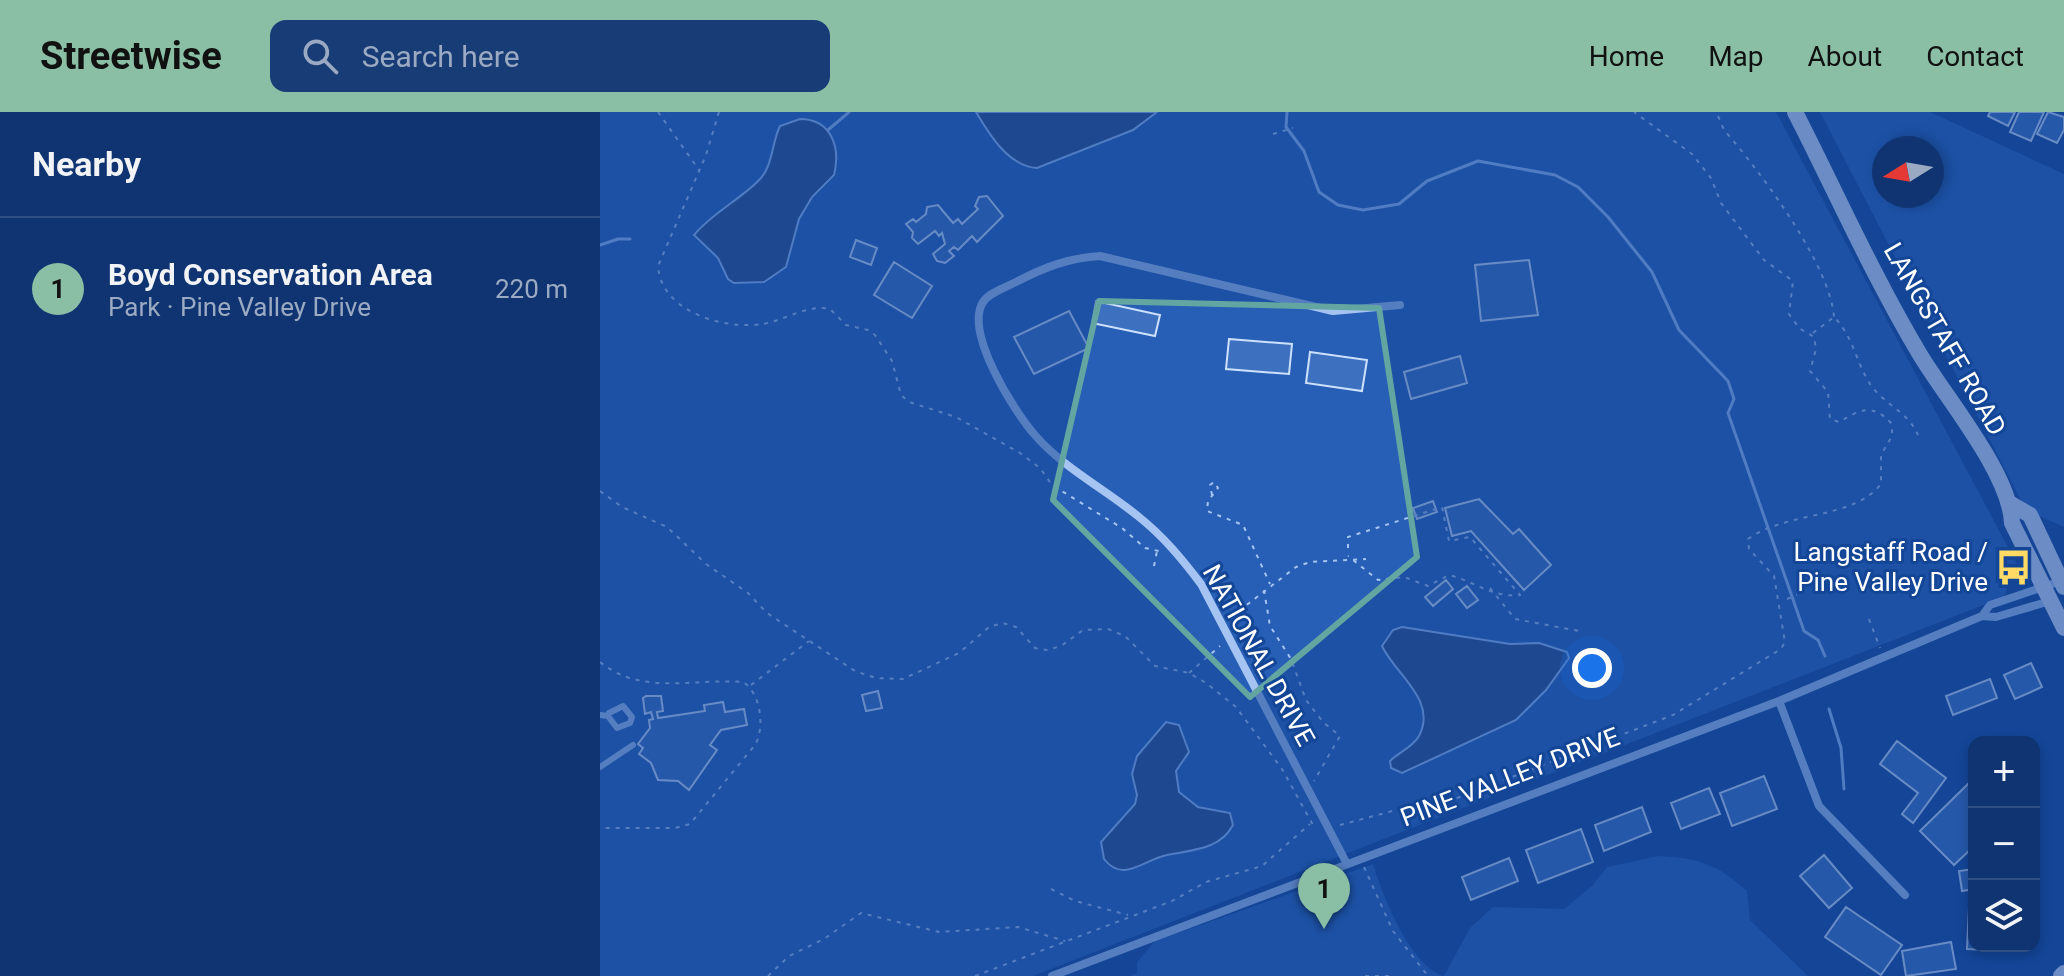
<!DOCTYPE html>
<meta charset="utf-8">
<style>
body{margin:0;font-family:Roboto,sans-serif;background:#183c76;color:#f1f3f6}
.controls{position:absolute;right:24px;bottom:24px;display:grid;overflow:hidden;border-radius:16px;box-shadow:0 4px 12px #0003}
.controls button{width:72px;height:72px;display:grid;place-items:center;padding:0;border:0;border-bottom:2px solid #2f4f84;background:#0f3471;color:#f1f3f6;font:40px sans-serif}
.compass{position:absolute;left:1272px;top:24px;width:72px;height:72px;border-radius:50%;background:#0f3471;box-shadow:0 4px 12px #0003;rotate:259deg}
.you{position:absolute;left:992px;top:556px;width:28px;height:28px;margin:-20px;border:6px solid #fff;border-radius:50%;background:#1a73e8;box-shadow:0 0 0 12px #1a73e833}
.badge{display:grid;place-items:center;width:52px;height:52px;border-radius:50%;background:#8abfa5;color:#111;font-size:26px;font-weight:700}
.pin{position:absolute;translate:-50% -66px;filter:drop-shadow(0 2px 4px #0008)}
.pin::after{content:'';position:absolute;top:42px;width:28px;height:24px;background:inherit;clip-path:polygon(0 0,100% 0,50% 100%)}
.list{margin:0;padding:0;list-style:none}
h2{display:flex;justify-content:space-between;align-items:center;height:104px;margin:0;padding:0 32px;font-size:34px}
h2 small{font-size:26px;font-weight:400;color:#9baac3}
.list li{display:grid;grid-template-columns:52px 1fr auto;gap:24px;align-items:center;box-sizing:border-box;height:144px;padding:0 32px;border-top:2px solid #2f4f84}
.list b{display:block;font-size:30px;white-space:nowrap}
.list p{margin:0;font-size:26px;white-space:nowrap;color:#9baac3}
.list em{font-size:26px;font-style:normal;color:#9baac3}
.icon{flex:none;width:44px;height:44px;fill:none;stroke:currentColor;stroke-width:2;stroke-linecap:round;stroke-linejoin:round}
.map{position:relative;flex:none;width:1464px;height:864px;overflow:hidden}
header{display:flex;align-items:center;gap:48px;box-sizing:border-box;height:112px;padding:0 40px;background:#8abfa5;color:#111}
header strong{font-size:38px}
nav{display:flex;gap:44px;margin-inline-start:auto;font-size:28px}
.search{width:560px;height:72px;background:#183c76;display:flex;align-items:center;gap:20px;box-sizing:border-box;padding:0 28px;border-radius:16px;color:#9baac3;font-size:30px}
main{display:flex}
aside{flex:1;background:#0f3471}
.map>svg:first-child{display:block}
</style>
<header>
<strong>Streetwise</strong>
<div class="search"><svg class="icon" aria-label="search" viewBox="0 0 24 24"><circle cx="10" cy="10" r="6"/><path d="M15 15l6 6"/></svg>Search here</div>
<nav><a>Home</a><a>Map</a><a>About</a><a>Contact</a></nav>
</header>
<main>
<aside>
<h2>Nearby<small></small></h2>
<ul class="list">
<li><span class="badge">1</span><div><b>Boyd Conservation Area</b><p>Park · Pine Valley Drive</p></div><em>220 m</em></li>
</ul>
</aside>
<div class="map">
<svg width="1464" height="864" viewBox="0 0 1464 864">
<rect width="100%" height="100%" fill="#144697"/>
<path fill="#275fb6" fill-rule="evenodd" d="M0 0H1176L1417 452 1404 485 433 864H0Z
M1220 0H1330L1464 62V415L1426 398ZM1284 36H1332V84H1284Z
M1059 744C1098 746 1117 752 1147 779L1150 808 1208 864H530L537 861V850L555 829 773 752C783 784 810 854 844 864L870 816 893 795 964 797 993 773 1007 755Z"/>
<path fill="#2a4f8b" stroke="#97bef5" stroke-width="2" d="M376 0H557L533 18 437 56C408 54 389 22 376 0Z
M200 7C231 7 241 35 234 63L212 85 199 107 186 155 164 170 134 171 128 167 118 146 94 123C113 100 143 86 161 66 173 52 172 30 180 14Z
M802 515 910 532 939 531 967 540 969 546 946 578 916 608 802 661 791 656 790 649C799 640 813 635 819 624 838 588 794 561 782 534L793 518Z
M566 610 579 613 589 640 576 659 579 680 598 695 630 701 633 713C620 738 591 738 567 743 545 747 523 772 504 747L501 730 535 692 537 683 532 662 537 644Z"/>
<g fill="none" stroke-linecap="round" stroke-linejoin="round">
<path stroke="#97bef5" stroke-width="3" d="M687 0 686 15 704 39 719 80 738 93 763 98 799 92 827 69 878 49 955 63 978 75 1008 105 1052 160 1079 218 1128 269 1134 287 1128 301 1204 519 1218 528 1225 544
M228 18 249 0
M0 133 18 127H30
M1229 597 1241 636 1244 677"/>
</g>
<path fill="#3d70bf" stroke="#cde0fd" stroke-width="2" d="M1390 0H1415L1408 14 1388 4Z
M1419 0H1444L1431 29 1410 20Z
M1448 0 1464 5V18L1457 31 1437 22Z
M387 84 403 104 377 130 372 124 358 138 354 135 349 139 354 144 345 151 337 149 333 142 345 132 342 121 339 124 335 119 318 132 312 126 313 120 306 112 313 107 316 110 326 102 327 95 338 93 353 111 358 107 362 112 378 97 375 94 379 85Z
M256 128 277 136 271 153 250 145Z
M929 148 938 203 881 209 875 153Z
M294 150 332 174 312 206 274 183Z
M496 189 560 203 555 224 492 211Z
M469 199 489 236 434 262 414 225Z
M629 227 692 232 689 262 626 257Z
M710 240 767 248 762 279 706 271Z
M860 244 867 271 811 287 804 260Z
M879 387 913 422 919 417 951 453 924 478 871 419 852 424 845 396Z
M833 389 837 400 817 407 813 396Z
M846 468 853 477 833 494 825 485Z
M867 474 878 488 867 496 856 482Z
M1431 551 1442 575 1415 587 1404 563Z
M1390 567 1397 586 1353 603 1346 584Z
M278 579 282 596 266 599 262 583Z
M46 584H61L63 599 57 600 58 606 105 599 104 593 123 590 125 600 144 597 147 613 121 618 110 633 117 638 89 678 78 669 58 668 51 651 39 642 43 636 38 632 50 616 49 608 53 607 51 600 45 602 43 586Z
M1297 629 1346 666 1313 711 1302 702 1318 681 1280 652Z
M1164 664 1177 697 1132 714 1120 681Z
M1369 671 1374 676V734L1354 753 1320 719Z
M1109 676 1120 702 1081 717 1071 691Z
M1042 695 1051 720 1004 739 995 713Z
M981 717 993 750 938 771 926 738Z
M1224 743 1252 776 1229 796 1200 764Z
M909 746 918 769 871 788 862 765Z
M1374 757V777L1362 779 1359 759Z
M1246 795 1302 833 1281 863 1225 825Z
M1369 796H1374V834H1408L1407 839 1367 837Z
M1351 830 1356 857 1306 864 1302 839Z"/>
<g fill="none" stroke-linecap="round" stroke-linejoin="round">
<path stroke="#a5c4f2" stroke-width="2" stroke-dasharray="4 6" stroke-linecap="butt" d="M58 0 99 58
M119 0 106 43 58 154C61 200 124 218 163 212 185 208 208 192 230 197L246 213 268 218 275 223 292 249 301 283 309 290 356 305 420 341 440 356 452 373 522 416 545 436 563 440
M1118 4 1124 18C1159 58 1230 152 1234 205
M673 22 693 16
M1213 221 1234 205C1253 224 1256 250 1270 272 1284 293 1308 299 1318 323
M0 379 22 395 67 415 106 452 148 481 167 501 255 559 276 566 303 567 359 541 389 515 403 511 416 515 435 536 447 538 461 534 483 518 508 517 525 524 555 554 589 561 606 571 636 595 682 657 713 713
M612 383 610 373 614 370 618 376 608 389 607 399 643 413 670 472
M748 436V425L842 395 849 429 870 425 920 483C892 486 874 469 849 463L828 474 804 465 778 468 748 444
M554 454 557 439
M890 476 915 507 979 519
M664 478 670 514 691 547 706 588 723 610 740 624 714 669
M1187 487 1197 483
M631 505 696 455 710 450 766 447
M1269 507 1280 536
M0 550C42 584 93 566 143 570 161 581 165 616 155 633L90 712 75 716H0
M589 561 620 534
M151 573 209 529
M740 713 815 693 852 688 1073 603 1181 537 1185 530 1174 464 1149 437 1148 427C1186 399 1253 408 1281 372V343L1292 324V312C1273 291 1261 297 1239 310L1230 307 1228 280 1210 259 1216 237 1214 225 1199 216 1189 202 1193 169 1164 148 1121 91 1111 66 1092 42 1034 0
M764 755 793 819 828 864
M451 777 475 789 528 803
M168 864 189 844 224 827 261 801 339 820 418 815 465 829
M375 864 572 789 606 770 662 754 710 712
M765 864H789"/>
<path stroke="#a5c4f2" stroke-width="6" d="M0 603 8 604 17 616 30 611 32 605 23 594 9 601
M0 655 33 633"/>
<path stroke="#a5c4f2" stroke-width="8" d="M1382 504 1390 493 1461 469
M1179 589 1219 694 1305 783
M747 752 601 472C582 447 564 425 539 405 505 377 463 356 434 322 414 299 364 220 383 190 389 181 404 176 414 171 443 156 467 146 500 144L733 199 800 193
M452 864 1179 589 1382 504 1396 505 1450 489"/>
<path stroke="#d4e3fc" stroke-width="16" d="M1195 0C1236 80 1273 164 1319 241 1345 285 1410 361 1412 411L1464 516
M1411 392 1430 403 1464 475
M1461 864 1464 861"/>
</g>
<path d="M0 0H1464V864H0ZM499 189 779 196 817 445 650 585 453 388Z" fill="#144697" fill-opacity=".55" fill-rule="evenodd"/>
<path fill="none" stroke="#63a6a1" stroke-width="6" stroke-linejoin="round" d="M499 189 779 196 817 445 650 585 453 388Z"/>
<defs>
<symbol id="bus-bare" viewBox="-9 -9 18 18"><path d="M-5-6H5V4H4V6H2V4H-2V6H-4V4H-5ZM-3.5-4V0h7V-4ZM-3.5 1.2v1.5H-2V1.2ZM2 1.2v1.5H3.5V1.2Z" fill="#ffdb66" stroke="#144697" stroke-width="2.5" paint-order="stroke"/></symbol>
</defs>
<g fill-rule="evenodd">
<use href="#bus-bare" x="1388" y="430" width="51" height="51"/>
</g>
<g text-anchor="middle" stroke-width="6" stroke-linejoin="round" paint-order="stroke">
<g font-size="26" fill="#fff" stroke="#144697">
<text transform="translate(1345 227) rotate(60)" y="9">LANGSTAFF ROAD</text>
<text transform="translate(659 543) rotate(61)" y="9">NATIONAL DRIVE</text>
<text transform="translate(910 665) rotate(-21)" y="9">PINE VALLEY DRIVE</text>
</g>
<g font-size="26" fill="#fff" stroke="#144697" text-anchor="end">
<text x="1388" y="449">Langstaff Road /<tspan x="1388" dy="30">Pine Valley Drive</tspan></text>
</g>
</g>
</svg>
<div class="controls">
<button>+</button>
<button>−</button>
<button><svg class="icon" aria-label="layers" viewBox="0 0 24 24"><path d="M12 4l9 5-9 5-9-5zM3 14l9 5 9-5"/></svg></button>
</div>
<svg class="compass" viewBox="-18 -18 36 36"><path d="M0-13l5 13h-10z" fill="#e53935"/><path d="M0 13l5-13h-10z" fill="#9baac3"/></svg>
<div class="you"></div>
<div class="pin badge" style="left:724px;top:817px">1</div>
</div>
</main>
